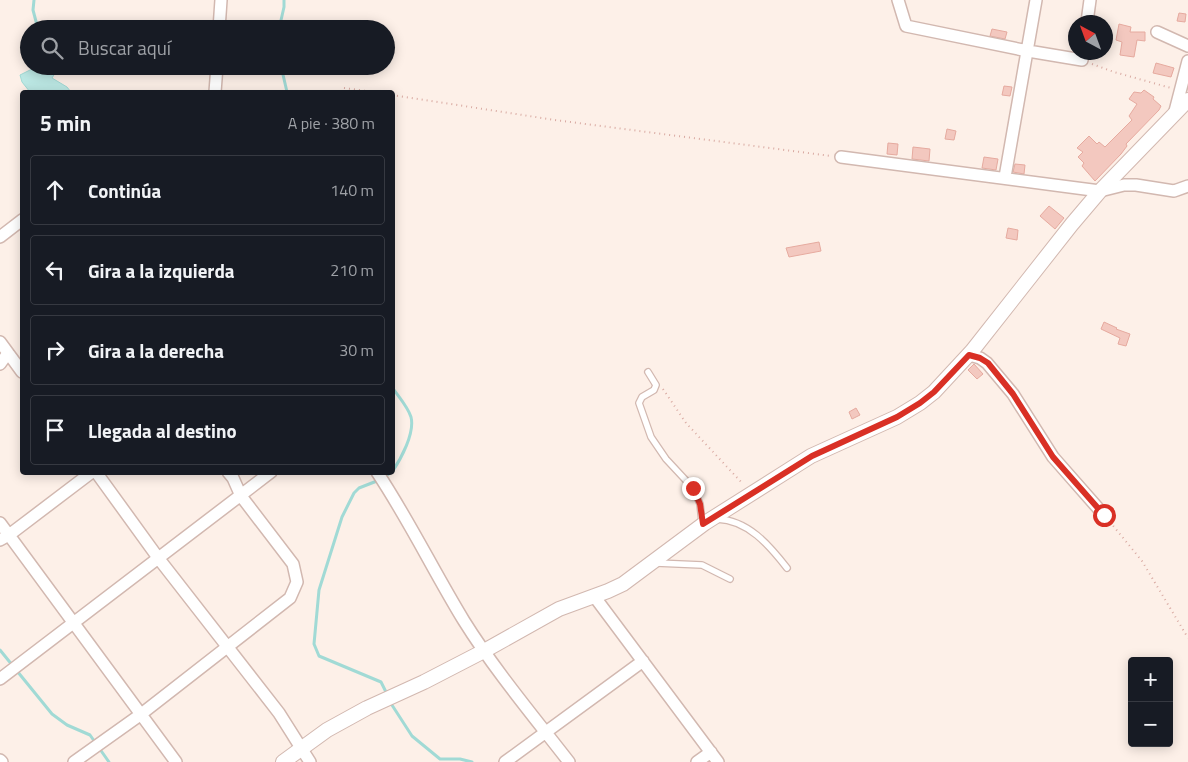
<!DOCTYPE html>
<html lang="es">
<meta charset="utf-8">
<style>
body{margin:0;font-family:"Titillium Web",sans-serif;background:#20242c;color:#f1f3f6}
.controls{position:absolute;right:15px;bottom:15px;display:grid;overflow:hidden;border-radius:5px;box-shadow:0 2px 12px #0003}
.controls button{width:45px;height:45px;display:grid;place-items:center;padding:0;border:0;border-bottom:1px solid #363941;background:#171b24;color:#f1f3f6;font:25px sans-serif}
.compass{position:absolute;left:1068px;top:15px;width:45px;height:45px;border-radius:50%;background:#171b24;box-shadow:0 2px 12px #0003;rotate:319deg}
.stop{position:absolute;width:15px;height:15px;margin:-11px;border:4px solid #d93025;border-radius:50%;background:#fff}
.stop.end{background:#d93025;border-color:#fff;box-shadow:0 1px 5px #0008}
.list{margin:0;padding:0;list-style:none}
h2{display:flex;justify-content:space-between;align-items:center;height:65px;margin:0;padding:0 20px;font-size:21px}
h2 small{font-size:16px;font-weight:400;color:#9ea1a6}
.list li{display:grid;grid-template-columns:32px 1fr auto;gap:15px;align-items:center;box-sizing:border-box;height:70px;margin:0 10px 10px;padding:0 10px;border:1px solid #363941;border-radius:5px}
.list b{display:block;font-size:19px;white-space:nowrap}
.list em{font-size:16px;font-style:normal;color:#9ea1a6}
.icon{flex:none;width:28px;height:28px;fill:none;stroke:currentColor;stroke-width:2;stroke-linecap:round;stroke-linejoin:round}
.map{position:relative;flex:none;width:1188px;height:762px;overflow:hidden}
.search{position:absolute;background:#171b24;box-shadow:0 2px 12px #0003;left:20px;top:20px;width:375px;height:55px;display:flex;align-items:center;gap:12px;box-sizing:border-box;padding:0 18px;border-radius:28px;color:#9ea1a6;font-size:19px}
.panel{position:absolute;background:#171b24;box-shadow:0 2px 12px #0003;left:20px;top:90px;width:375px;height:385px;border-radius:5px}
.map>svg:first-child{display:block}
</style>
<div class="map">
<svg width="1188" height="762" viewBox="0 0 1188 762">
<rect width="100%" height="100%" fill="#fdf0e8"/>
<path fill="#bce8e4" stroke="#a1dad5" d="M38 66 57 70 52 78 67 87 71 92H30L22 82 20 75Z"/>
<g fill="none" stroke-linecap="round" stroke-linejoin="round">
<path stroke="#a1dad5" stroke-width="3" d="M34 0 33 10 38 29
M279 29 284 7V0
M48 66 49 69
M281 66 287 92
M392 387C398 396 408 407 411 417 415 433 401 459 392 472
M0 650 52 714 67 725 90 735 109 762
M387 694 381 682 319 656 314 644 319 590 342 517 354 493 359 488 382 479 391 472
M390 702 412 736 440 759H460L472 762"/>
</g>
<path fill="#f3c8bf" stroke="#e6aa9f" d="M1179 13 1186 14 1185 22 1177 21Z
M1119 24 1131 27 1130 32H1145V41L1137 40 1134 57 1120 55 1122 42 1116 40Z
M992 29 1007 32 1005 39 990 36Z
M1156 63 1174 68 1171 77 1153 73Z
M1004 86 1012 87 1010 96 1002 95Z
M1144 90 1154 97 1153 99 1161 106 1159 110 1126 144 1127 146 1121 154 1095 181 1082 166 1084 163 1078 157 1083 152 1077 148 1089 136 1097 144 1099 142 1105 147 1132 120 1129 116 1137 104 1129 99 1134 92 1141 93Z
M947 129 956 131 954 140 945 139Z
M888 143 898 144 897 155 887 154Z
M913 147 930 149 929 161 912 159Z
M984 157 998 159 996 170 982 168Z
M1015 164 1025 165 1024 174 1013 172Z
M1049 206 1064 218 1055 229 1040 216Z
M1008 228 1018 230 1017 240 1006 238Z
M819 242 821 251 789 257 786 248Z
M1104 322 1117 328 1116 329 1130 334 1126 346 1118 344 1120 338 1101 329Z
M974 364 983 374 977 379 968 370Z
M856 408 860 415 852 419 849 412Z"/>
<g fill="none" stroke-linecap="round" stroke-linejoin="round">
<defs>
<path id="service" d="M648 372 656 385 654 390 642 397 639 403 651 437 666 459 693 488 700 504 702 522
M717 519C748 520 769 545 787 568
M656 563 702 565 730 579"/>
<path id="minor" d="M898 0 906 26 1028 51 1082 60 1083 52
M1087 22 1090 0
M219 29 221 0
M1157 32 1188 46
M215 92 217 66
M1174 115 1188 61
M841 157 1100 191 1124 185H1136L1174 191 1188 186
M1005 177 1036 0
M0 237 22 220
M0 342 22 372
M969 355 980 358 987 363 1013 394 1053 457 1104 515
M0 364 8 353
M96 472 159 559 279 713 310 762
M377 472C409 520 434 572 464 621 494 669 534 717 569 762
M0 523 176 762
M0 540 9 535 92 472
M594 596 718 762
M0 679 271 472
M0 760 2 762
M74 762 140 715 290 598 297 582 293 564 241 496 233 478 228 472
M505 762 643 661
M697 762 711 752"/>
<path id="tertiary" d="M283 762 327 730 367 708 424 682 484 651 559 609 608 591 623 584 705 523 792 468 811 456 897 417 920 403 934 392 972 351 1072 224 1100 191 1188 100"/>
</defs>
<use href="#service" stroke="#d2b8b0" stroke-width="8"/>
<use href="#minor" stroke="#d2b8b0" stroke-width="14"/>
<use href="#tertiary" stroke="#d2b8b0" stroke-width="16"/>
<path stroke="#d9aaa2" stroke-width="2" stroke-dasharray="1 4" stroke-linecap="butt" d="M1092 64 1114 72 1171 88
M344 88 374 92
M392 95 555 120 831 156
M663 389 686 423 743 484
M1110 522 1142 561 1188 638"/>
<use href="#service" stroke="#fff" stroke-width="5.5"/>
<use href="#minor" stroke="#fff" stroke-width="11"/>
<use href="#tertiary" stroke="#fff" stroke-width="14"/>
</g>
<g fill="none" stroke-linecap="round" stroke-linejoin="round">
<path stroke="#d93025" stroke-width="6" d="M693 488 700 504 703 524 812 456 897 417 920 403 934 392 969 355 980 358 988 363 1013 394 1053 457 1104 515"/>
</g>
</svg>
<div class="controls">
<button>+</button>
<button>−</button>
</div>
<svg class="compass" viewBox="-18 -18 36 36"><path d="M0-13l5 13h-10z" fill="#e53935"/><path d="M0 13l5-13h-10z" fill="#9ea1a6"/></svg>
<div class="stop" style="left:1104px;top:515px"></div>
<div class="stop end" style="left:693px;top:488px"></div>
<div class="search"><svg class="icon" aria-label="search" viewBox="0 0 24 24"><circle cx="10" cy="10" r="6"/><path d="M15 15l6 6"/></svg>Buscar aquí</div>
<section class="panel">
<h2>5 min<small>A pie · 380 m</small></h2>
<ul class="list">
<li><svg class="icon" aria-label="ahead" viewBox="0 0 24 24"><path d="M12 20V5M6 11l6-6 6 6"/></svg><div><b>Continúa</b></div><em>140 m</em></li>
<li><svg class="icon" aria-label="left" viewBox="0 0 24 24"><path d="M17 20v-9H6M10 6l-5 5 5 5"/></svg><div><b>Gira a la izquierda</b></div><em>210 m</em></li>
<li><svg class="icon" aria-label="right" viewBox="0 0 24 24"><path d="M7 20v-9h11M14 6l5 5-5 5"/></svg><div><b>Gira a la derecha</b></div><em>30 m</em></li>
<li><svg class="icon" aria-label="arrive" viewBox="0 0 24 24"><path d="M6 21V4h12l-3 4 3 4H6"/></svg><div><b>Llegada al destino</b></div></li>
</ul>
</section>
</div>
